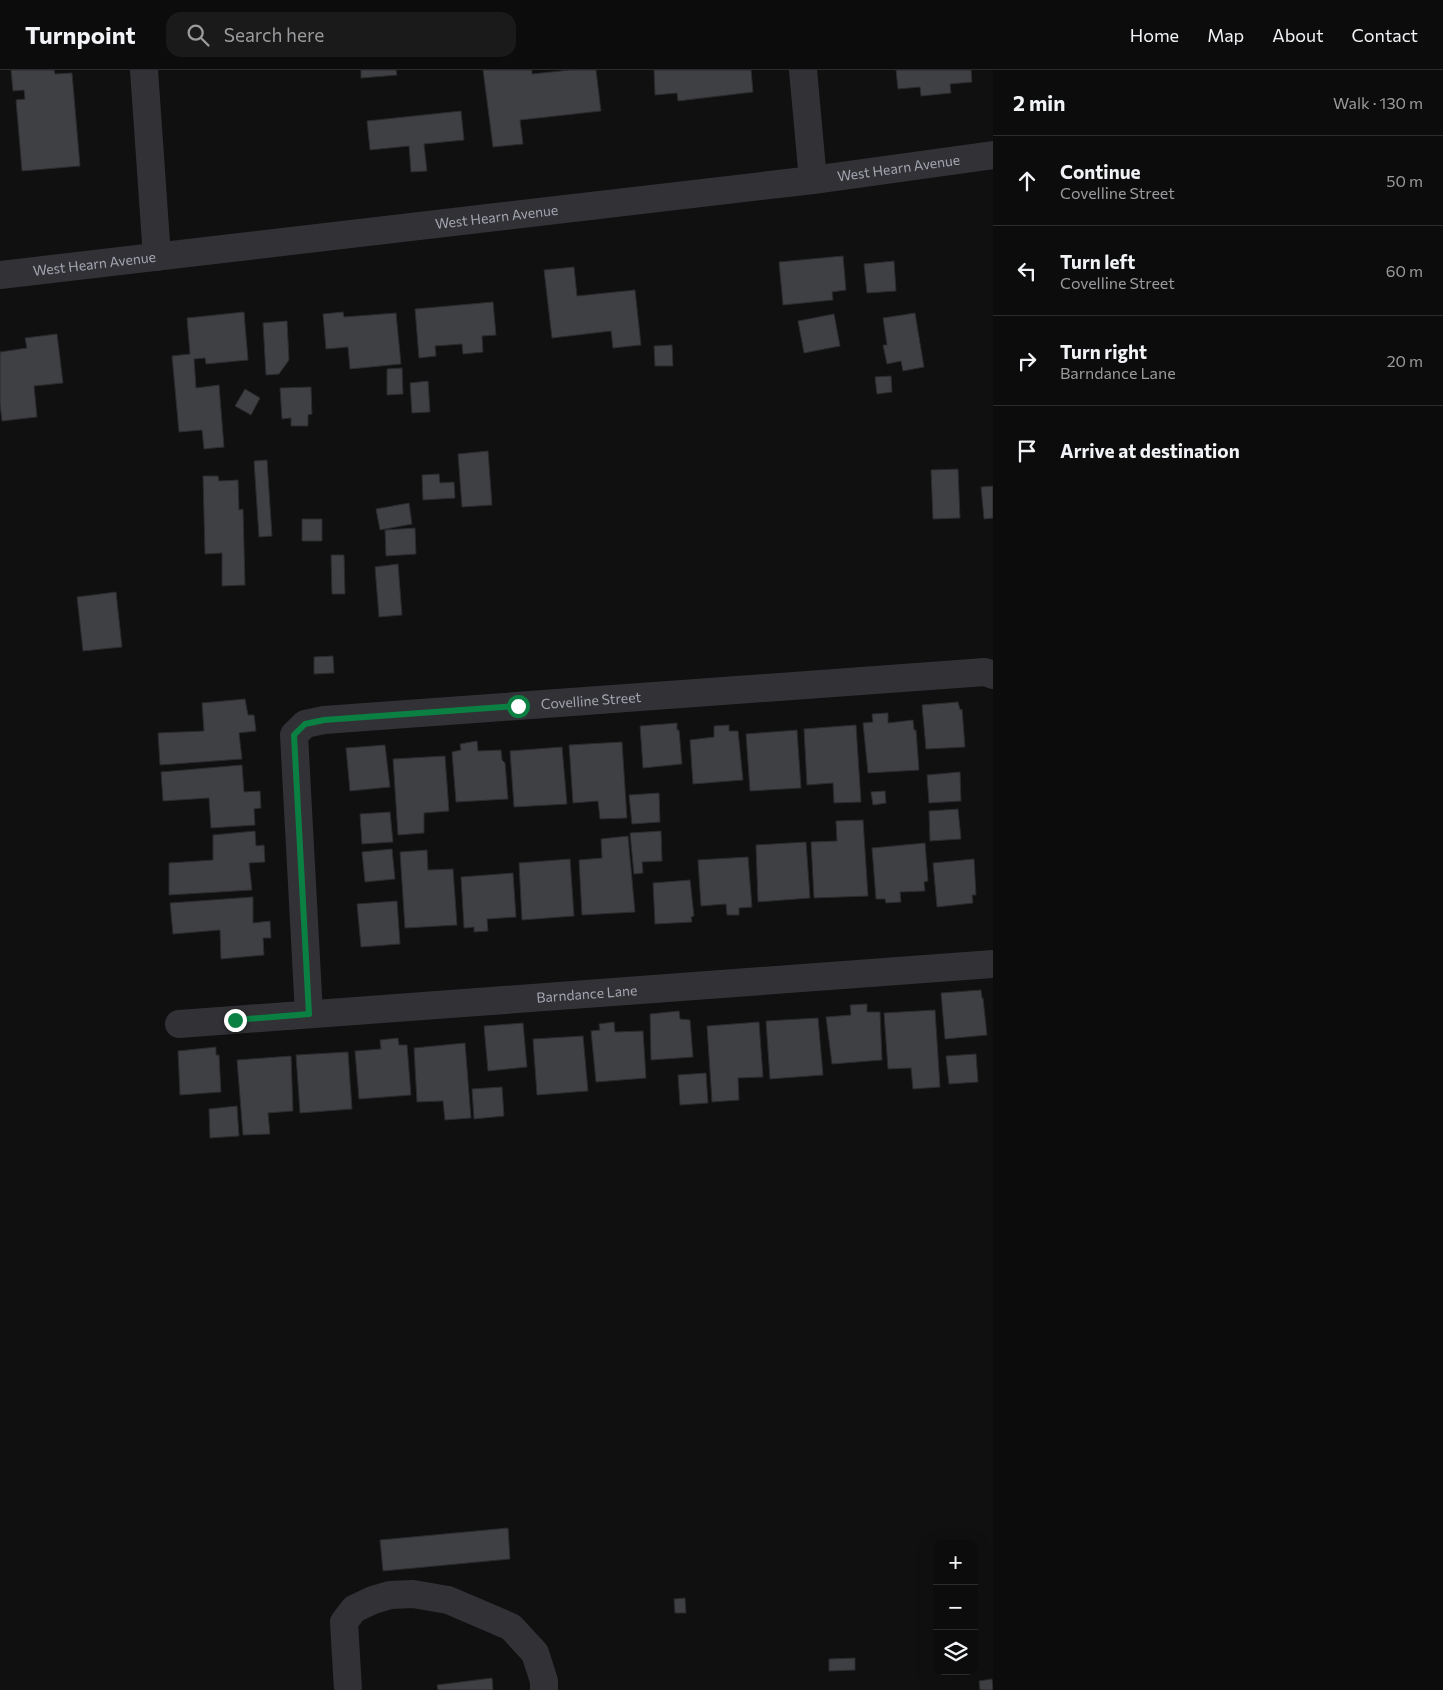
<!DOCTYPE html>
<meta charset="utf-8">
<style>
body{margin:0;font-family:Commissioner,sans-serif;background:#1a1a1b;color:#f1f3f6}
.controls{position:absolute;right:15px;bottom:15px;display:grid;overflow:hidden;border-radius:10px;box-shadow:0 5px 20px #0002}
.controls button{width:45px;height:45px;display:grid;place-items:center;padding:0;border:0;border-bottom:1px solid #2c2c2e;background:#0c0c0d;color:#f1f3f6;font:25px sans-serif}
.stop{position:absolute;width:15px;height:15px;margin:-11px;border:4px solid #0b8043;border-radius:50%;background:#fff}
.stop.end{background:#0b8043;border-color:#fff;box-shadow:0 1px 5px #0008}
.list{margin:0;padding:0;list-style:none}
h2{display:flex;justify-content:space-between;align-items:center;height:65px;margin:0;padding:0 20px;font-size:21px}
h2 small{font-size:16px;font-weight:400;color:#9a9b9d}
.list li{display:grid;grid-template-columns:32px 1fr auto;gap:15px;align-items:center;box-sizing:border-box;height:90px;padding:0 20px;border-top:1px solid #2c2c2e}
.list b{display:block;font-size:19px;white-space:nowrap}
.list p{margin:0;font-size:16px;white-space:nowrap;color:#9a9b9d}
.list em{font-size:16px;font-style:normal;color:#9a9b9d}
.icon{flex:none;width:28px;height:28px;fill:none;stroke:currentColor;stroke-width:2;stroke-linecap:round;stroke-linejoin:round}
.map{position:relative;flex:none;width:993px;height:1620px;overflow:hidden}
header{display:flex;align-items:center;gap:30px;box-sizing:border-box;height:70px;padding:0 25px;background:#0c0c0d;border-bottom:1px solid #2c2c2e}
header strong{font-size:24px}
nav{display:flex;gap:28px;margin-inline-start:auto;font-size:18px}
.search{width:350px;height:45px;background:#1a1a1b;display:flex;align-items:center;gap:12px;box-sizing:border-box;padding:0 18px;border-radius:15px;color:#9a9b9d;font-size:19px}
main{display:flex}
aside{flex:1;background:#0c0c0d}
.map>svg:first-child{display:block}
</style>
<header>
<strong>Turnpoint</strong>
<div class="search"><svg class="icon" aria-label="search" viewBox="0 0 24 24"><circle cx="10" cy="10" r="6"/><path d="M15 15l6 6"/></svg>Search here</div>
<nav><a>Home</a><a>Map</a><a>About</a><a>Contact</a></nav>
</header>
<main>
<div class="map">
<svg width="993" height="1620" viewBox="0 0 993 1620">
<rect width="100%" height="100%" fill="#101011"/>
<path fill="#3f4044" stroke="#2b2a2d" d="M11 0H54L55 4 72 3 80 96 22 101 16 30 25 29 24 20 13 21Z
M361 0H396L397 5 361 8Z
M483 0H532V4L570 0H596L601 41 520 50 523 74 493 77Z
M654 0H751L753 22 678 31 677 23 655 25Z
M896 0H971L972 12 950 14 951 23 921 26 920 17 898 19Z
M461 41 464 70 424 74 427 101 411 102 409 76 370 80 367 51Z
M843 186 846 220 832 222 833 230 783 235 779 192Z
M894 191 896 221 867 223 864 194Z
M574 197 577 226 635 220 641 275 613 278 611 261 552 268 544 200Z
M493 232 496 265 482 266 483 282 463 284 462 274 435 276 436 286 419 288 415 239Z
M244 242 248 290 206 294 205 288 194 289 196 318 219 315 224 377 204 379 202 360 179 362 172 286 190 284 187 248Z
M343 242 344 247 396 243 401 294 350 299 348 277 326 279 323 244Z
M915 243 924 297 903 301 901 291 887 294 883 275H887L883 248Z
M834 244 840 276 804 283 798 251Z
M287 251 289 290 279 304 266 305 263 253Z
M57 264 63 313 34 316 37 347 2 351 0 334V282L27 278 25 268Z
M672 275 673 296H655L654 276Z
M402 298 403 324 387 325V299Z
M891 306 892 322 877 324 875 307Z
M428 311 430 342 412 343 410 313Z
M311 317 312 344 308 345V356H291V348L282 349 280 318Z
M245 319 260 328 251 345 235 336Z
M488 381 492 435 462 437 458 384Z
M267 390 272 466 259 467 254 391Z
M958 399 960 448 933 449 931 400Z
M439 404 440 413 454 412 455 428 423 430 422 405Z
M203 406H218L219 411 238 410 239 440 243 439 245 515 222 516V483L205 484Z
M993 416V448L984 449 981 417Z
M409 433 412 454 380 460 376 439Z
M302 449H322V471H302Z
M415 458 416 484 386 486 385 460Z
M331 485H344L345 524H332Z
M398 494 402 545 379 547 375 497Z
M116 522 122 577 83 581 77 527Z
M333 586 334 603 314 604V587Z
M245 629 248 645H254L256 661 239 663 242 689 160 695 158 663 204 661 202 633Z
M958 632 960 640 962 639 965 677 926 679 922 635Z
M888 643V653L913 650 914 660H916L919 700 868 703 863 653 873 652 872 644Z
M677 653V660H679L682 694 643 698 640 656Z
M729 655V661H738L743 710 693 714 690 670 714 667V656Z
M856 655 861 732 834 733 833 713 807 715 804 659Z
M797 660 801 718 750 721 746 664Z
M477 671 478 681 501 680 502 690 505 693 508 729 456 732 452 682 461 680 460 674Z
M622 672 627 748 600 749 598 731 573 733 569 675Z
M385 675 390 717 350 721 346 678Z
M562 677 567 734 514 737 510 681Z
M445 686 449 741 424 743V763L398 765 393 689Z
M242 695 244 722 260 721 261 738 254 739 255 755 211 758 209 728 163 731 161 702Z
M960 702 961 731 929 733 927 705Z
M885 721 886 733 873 735 871 722Z
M659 723 660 752 632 754 629 725Z
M958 739 961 769 930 771 929 741Z
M390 742 393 772 362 774 360 744Z
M863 750 868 826 814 828 811 772 837 771 836 751Z
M255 761 256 776 264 775 265 792 249 793 252 820 169 825V793L213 790V765Z
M661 761 662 791 642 792 643 803 634 804 630 763Z
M628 766 635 842 582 845 579 790 602 788 601 769Z
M806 772 810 828 758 832 756 775Z
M925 773 928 811 924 812 925 821 900 822 901 832 886 833 885 829H876L872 778Z
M392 779 395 809 365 812 362 782Z
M427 780 428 800 453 799 457 855 405 858 400 782Z
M748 787 752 837 739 838V845H727L726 834 701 836 698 790Z
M570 789 574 846 522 850 519 793Z
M974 789 976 825H972L973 833 937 837 933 793Z
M513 803 516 847 487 849 488 861 474 862V857L464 858 461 807Z
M690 810 694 846 691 847 692 852 655 854 653 813Z
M253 827V853L270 851 271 868H263L264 885 221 889 220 860 173 864 170 833Z
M397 831 400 874 361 877 357 834Z
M981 920 982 928H983L987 965 945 969 941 923Z
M867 934V942H880L882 990 832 994 826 947 851 945 850 935Z
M935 940 940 1017 913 1019 911 998 888 999 884 943Z
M679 941 680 949 690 950 693 987 651 990 650 944Z
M818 948 823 1005 770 1009 766 951Z
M614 952 615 962 643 961 646 1008 596 1012 591 961 600 960 599 954Z
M759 952 763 1007 738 1008 739 1030 712 1032 707 956Z
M523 953 527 997 488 1001 484 956Z
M583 966 588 1021 537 1025 533 969Z
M398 968 399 975H407L411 1025 359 1029 355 981 381 979 380 970Z
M465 973 471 1048 445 1050 443 1031 417 1032 414 978Z
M216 977V985H219L221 1022 180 1025 178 981Z
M348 982 352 1039 300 1043 296 985Z
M976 984 978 1012 949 1014 946 986Z
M291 986 293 1041 268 1043 270 1064 243 1065 237 990Z
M706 1003 708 1033 680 1035 678 1005Z
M502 1017 504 1046 474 1049 472 1019Z
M237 1036 239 1066 210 1068 209 1039Z
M508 1458 510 1489 383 1501 380 1470Z
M685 1528 686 1543H675L674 1529Z
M855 1588V1600L829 1601V1589Z
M492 1608 493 1620H438L437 1615Z
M992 1609 993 1620H980L979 1611Z"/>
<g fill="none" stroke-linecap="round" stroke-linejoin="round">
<g stroke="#323236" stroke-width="28">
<path d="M144 0 157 187"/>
<path d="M803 0 813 110"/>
<path id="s1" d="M0 205 813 110 993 85"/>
<path id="s2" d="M309 944 294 665 305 654 324 650 985 602 993 605"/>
<path id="s3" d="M179 954 993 894"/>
<path d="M348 1620 344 1552 354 1539 373 1530 390 1525 413 1524 448 1530 511 1557 535 1583 544 1611V1620"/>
</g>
</g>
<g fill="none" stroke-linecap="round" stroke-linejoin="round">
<path stroke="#0b8043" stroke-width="6" d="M235 950 309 944 294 665 305 654 324 650 518 636"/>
</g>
<g text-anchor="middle" stroke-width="4.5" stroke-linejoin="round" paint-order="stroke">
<g font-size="14" fill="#a3a6b1" stroke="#0b0b0c">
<text dy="5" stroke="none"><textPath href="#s1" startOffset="905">West Hearn Avenue</textPath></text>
<text dy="5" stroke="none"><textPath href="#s1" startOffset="500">West Hearn Avenue</textPath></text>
<text dy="5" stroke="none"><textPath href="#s1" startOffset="95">West Hearn Avenue</textPath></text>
<text dy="5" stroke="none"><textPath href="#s2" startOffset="582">Covelline Street</textPath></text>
<text dy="5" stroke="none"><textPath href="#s3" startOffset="409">Barndance Lane</textPath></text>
</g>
</g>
</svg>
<div class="controls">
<button>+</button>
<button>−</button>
<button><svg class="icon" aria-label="layers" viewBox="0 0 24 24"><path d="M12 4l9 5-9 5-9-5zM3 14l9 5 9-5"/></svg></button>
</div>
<div class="stop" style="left:518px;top:636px"></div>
<div class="stop end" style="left:235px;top:950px"></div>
</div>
<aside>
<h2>2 min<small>Walk · 130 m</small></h2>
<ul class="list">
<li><svg class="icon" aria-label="ahead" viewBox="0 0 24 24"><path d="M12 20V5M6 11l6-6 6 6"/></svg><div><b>Continue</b><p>Covelline Street</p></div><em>50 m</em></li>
<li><svg class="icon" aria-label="left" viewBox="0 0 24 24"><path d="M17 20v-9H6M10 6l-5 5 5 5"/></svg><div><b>Turn left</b><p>Covelline Street</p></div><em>60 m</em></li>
<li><svg class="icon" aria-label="right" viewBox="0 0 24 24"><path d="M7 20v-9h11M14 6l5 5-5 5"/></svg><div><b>Turn right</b><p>Barndance Lane</p></div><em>20 m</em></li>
<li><svg class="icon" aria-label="arrive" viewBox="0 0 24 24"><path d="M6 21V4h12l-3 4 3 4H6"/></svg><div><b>Arrive at destination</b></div></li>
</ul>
</aside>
</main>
